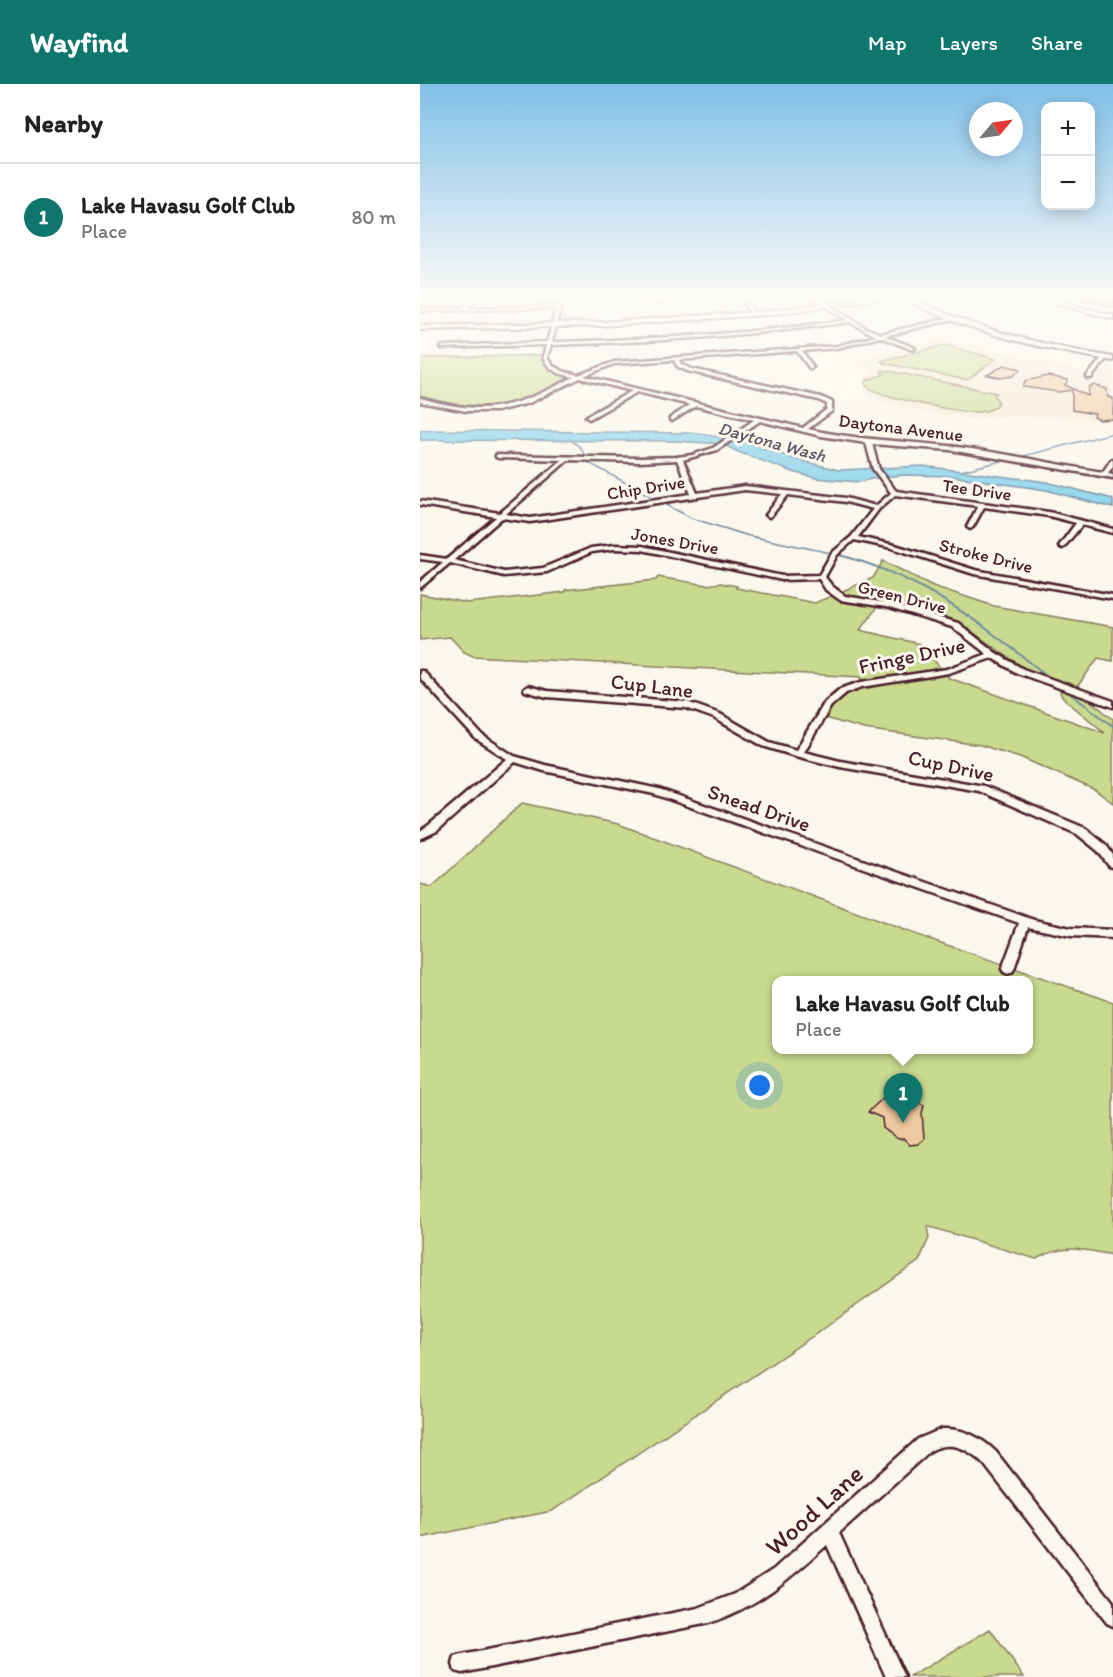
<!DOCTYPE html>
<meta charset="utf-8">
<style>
body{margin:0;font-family:Itim,sans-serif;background:#f6f6f6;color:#222}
.controls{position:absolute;right:18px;top:18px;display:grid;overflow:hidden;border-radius:12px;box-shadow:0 3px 15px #0003}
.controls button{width:54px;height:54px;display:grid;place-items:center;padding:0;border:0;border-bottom:2px solid #e0e0e0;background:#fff;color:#222;font:30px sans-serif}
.compass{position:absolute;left:549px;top:18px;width:54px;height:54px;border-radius:50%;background:#fff;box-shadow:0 3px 15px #0003;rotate:61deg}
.you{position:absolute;left:340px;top:1002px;width:21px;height:21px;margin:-15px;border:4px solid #fff;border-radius:50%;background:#1a73e8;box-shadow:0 0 0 9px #1a73e833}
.badge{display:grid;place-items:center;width:39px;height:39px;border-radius:50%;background:#0f766e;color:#fff;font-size:20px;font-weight:700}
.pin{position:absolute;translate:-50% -50px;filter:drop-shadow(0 2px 3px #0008)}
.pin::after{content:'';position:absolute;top:32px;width:21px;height:18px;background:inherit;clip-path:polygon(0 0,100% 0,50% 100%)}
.popup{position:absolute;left:352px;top:892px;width:261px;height:78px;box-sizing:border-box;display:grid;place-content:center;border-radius:12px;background:#fff;filter:drop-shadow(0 2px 4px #0005);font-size:20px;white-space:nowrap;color:#767676}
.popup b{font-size:22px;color:#222}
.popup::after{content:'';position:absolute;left:50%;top:100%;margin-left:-12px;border:12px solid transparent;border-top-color:#fff}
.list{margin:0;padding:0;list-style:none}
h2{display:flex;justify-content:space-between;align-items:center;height:78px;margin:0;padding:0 24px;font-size:26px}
h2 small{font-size:20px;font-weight:400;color:#767676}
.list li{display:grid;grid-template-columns:39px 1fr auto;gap:18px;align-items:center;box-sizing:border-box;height:108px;padding:0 24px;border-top:2px solid #e0e0e0}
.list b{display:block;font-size:22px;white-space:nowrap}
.list p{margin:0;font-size:20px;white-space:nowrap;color:#767676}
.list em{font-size:20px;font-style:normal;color:#767676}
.map{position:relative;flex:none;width:693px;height:1593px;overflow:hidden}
header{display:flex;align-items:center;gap:36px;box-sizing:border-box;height:84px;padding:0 30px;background:#0f766e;color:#fff}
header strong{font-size:28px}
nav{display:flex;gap:33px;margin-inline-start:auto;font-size:21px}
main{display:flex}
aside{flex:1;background:#fff}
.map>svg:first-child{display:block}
</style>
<header>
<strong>Wayfind</strong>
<nav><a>Map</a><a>Layers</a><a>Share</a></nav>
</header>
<main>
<aside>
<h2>Nearby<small></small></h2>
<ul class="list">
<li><span class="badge">1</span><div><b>Lake Havasu Golf Club</b><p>Place</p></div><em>80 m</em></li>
</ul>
</aside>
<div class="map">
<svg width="693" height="1593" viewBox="0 0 693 1593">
<rect width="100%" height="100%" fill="#fbf7ec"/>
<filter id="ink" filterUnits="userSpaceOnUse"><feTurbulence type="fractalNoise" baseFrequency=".0167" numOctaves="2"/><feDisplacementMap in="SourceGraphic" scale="12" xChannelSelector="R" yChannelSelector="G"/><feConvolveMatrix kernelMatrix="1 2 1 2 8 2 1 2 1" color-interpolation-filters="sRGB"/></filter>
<g filter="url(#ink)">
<path fill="#f7e9d5" d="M523 255 673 290 685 277H693V338L663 335 592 332 549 335 500 327 449 313 444 302 451 288 436 278 490 262Z"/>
<path fill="#c9da8f" stroke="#8a7c5d" stroke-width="1.5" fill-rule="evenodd" d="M525 261 576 275 547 296 463 279 461 277Z
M123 271 122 276 130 285 155 294C118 312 80 330 37 324 25 322 12 318 0 315V274Z
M464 286 577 309 574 311 579 319C574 326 566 327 558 328 541 329 452 313 445 300L447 296 465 290 461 288Z
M463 477 513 502 574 522 693 543V577L678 574 657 603 605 585 545 543 457 523 440 546 500 560 529 594 685 649 642 613 639 605 668 615 693 635V719L675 706 600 673 560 661 444 645 394 631C406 611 418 601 442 596L441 593 53 572 44 568 30 553 0 556V510L48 519 145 508V506L236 496 238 493 287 501 300 499 317 502 316 504 395 519 453 494Z
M102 719 198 740 492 849 693 918V1171C663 1166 645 1159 616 1175L507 1142 509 1154 499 1177 399 1248 132 1427 0 1454V800L12 803ZM357 896H609V966H357Z
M570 1545 604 1593H490Z"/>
<path fill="#8ad3eb" stroke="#708b9e" stroke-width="1.5" d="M0 346 276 349 326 358 378 376 419 386 503 382 627 398 693 415V424L626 406 531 392 486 391 460 393 438 398 395 394 373 388 318 368 303 360 255 357 0 356Z"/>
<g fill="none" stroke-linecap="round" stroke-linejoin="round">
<path stroke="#708b9e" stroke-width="1.5" d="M151 356 161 364 169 379 271 434 329 452 421 471
M596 374 693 349
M541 387 590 375"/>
<path stroke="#708b9e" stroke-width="2" d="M415 470C503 491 565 543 634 597
M644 605 693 642"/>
</g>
<path fill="#efc99f" stroke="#4a1f2b" stroke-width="1.5" d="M224 212H265L246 220H221Z
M584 281 601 285 593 292 582 294 567 291Z
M628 292 648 296 645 301 668 312 669 303 674 301 687 305 688 313 693 314V335L680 336 674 333 675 330 652 326V306L639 308 603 303 605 297Z
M484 1013 504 1021 502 1029 504 1055 498 1060 490 1061 484 1055H478L463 1044 462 1034 448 1028 463 1014Z"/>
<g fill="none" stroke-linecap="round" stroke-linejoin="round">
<defs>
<path id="street" d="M55 212H59L48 224 137 222 140 212H144L132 258C231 255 329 250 427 236L389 212H394L446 244 461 250 533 233V235L465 252 495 264 493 266 460 253 417 264 382 267 393 283 390 285 377 267 259 276 261 280 271 285 401 313 412 318V327L388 345C435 356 482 357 529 362 581 368 632 380 683 388L691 376 693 375V382L688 389 693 390V394L530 366 452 360 459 385 476 407 629 428 693 445V449L662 441 644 463 642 464 639 462 656 439 629 432 564 423 553 443 550 445 547 443 558 422 475 411 459 425 438 453 475 461 555 486 693 511V515L554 490 472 464 434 456 417 471 405 493 412 502 425 512 467 519 538 539 576 569 603 585 693 617V623L597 589 572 574 529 589 442 603 426 609 411 622 384 668 420 677 564 702 665 744 686 761 693 771V783L689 782 678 767 657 750 559 707 420 683 375 672 343 662 294 634 266 624 127 613 105 607 104 605 108 602 127 607 267 618 300 630 349 658 376 666 405 618 420 605 441 598 527 585 567 570 532 543 466 523 420 516 406 506 399 495 362 496 222 466 194 465 172 468 127 488 84 492 30 479 0 504V498L23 478 0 475V471L27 475 76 433 0 421V417L80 429 142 376 78 374 76 373V371L219 374 256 373 272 371 293 364 334 336 276 322 252 337 250 336V334L270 321 217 308 169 335 166 333 167 332 212 307 160 294 109 319 77 327H46L0 318V314C67 333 94 324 154 293 139 290 131 288 123 274L126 261 21 264 23 262 127 258 136 224 0 227V225L43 224ZM430 238 456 252 417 262 194 278 158 291 145 288 133 282 127 274 131 261C231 258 331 252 430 238ZM254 276 257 282 267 287 399 316 407 320V325L383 344 164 292 194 280ZM340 337 401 352 446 359 453 385 471 409 456 422 426 414 325 402 277 409 263 376 297 366ZM148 376 219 378 257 376 271 410 110 434 86 430ZM325 406 362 410 346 431 349 433 351 432 368 411 426 418 453 425 431 453 412 469 399 491 362 492 222 462 194 461 171 464 123 484 84 488 34 476 82 434 110 438Z
M320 212H324L335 231H331Z
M658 212 693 219V221L658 213Z
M683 273 687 274 671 294H667V292Z
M0 587H3L62 651 94 672 125 681 239 705 614 836 651 844 693 846V854L651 852 608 843 594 885 592 888 588 890 584 888 582 885 599 839 234 710 124 687 95 678 17 747 0 755V747L9 741 87 675 56 655 0 594Z
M522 1345C543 1344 561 1353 576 1368L693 1518V1542L687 1539 564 1380C549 1365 531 1355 510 1367L419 1449 485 1593H466L407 1461C368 1496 340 1521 289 1539L42 1589 35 1587 33 1580 35 1573 42 1571 278 1524 315 1510 354 1485 498 1355Z"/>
<path id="secondary" d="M464 212H479L347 231 181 242 0 246V242L181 238 347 227Z
M479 212H486C552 244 621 261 693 273V277C635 267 576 255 521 232 507 226 492 221 479 212Z
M608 212H617L693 231V235Z"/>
</defs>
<use href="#street" stroke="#4a1f2b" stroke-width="5"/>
<use href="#secondary" stroke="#4a1f2b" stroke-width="4"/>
<use href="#street" fill="#fbf7ec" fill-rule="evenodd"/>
<use href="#secondary" fill="#fbf7ec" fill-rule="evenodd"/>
</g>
</g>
<linearGradient id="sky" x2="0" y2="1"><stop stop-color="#82c0e9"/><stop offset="0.49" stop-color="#fdfbf6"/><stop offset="1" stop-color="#fdfbf6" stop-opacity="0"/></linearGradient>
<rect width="693" height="435" fill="url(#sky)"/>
<g text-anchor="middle" stroke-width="6" stroke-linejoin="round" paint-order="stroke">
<g font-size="18" fill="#4a1f2b" stroke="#fbf7ec">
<text transform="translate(481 344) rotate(7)" y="6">Daytona Avenue</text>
<text transform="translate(226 404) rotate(-9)" y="6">Chip Drive</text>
<text transform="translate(557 406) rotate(8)" y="6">Tee Drive</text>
<text transform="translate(255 457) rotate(10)" y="6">Jones Drive</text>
<text transform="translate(566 472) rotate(14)" y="6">Stroke Drive</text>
<text transform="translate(482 513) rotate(14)" y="6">Green Drive</text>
</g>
<g font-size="18" font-style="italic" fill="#5d5565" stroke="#fbf7ec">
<text transform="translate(352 358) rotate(15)" y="6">Daytona Wash</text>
</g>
<g font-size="21" fill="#4a1f2b" stroke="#fbf7ec">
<text transform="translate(492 572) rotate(-12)" y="7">Fringe Drive</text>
<text transform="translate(232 602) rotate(7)" y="7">Cup Lane</text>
<text transform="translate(531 682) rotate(12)" y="7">Cup Drive</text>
<text transform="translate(339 724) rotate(19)" y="7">Snead Drive</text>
</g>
<g font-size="26" fill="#4a1f2b" stroke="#fbf7ec">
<text transform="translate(394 1426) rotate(-42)" y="9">Wood Lane</text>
</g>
</g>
</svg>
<div class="controls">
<button>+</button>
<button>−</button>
</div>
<svg class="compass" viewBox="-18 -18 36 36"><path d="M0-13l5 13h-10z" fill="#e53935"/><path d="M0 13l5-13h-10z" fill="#767676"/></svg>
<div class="you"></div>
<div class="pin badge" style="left:483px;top:1039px">1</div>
<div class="popup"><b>Lake Havasu Golf Club</b>Place</div>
</div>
</main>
